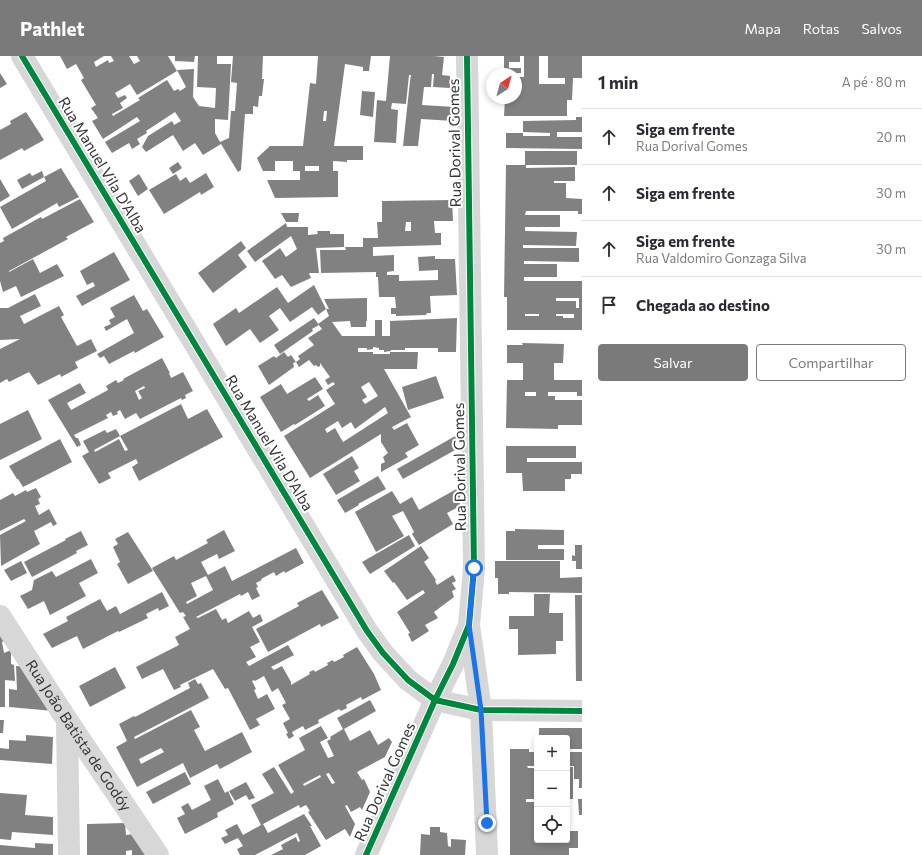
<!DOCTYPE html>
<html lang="pt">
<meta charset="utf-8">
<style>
body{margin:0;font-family:Commissioner,sans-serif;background:#f7f7f7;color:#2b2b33}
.controls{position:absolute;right:12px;bottom:12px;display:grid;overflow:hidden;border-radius:4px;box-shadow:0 2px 6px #0003}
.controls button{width:36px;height:36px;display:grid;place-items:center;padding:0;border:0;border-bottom:1px solid #e1e1e2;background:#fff;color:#2b2b33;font:20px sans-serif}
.compass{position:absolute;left:486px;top:12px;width:36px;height:36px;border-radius:50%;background:#fff;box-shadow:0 2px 6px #0003;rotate:36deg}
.stop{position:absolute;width:12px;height:12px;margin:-9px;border:3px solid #1a73e8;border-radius:50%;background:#fff}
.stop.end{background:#1a73e8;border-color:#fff;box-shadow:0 1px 4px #0008}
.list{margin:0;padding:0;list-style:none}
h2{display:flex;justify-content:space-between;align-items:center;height:52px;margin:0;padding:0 16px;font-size:17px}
h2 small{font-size:13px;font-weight:400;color:#7c7c81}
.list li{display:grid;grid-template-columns:26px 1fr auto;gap:12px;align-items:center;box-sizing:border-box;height:56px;padding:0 16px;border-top:1px solid #e1e1e2}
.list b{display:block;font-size:15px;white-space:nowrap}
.list p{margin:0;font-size:13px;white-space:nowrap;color:#7c7c81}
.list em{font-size:13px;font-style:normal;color:#7c7c81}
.actions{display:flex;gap:8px;padding:12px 16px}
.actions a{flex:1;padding:9px 0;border:1px solid #7a7a7a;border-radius:4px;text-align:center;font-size:14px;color:#7a7a7a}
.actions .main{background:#7a7a7a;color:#fff}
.icon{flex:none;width:22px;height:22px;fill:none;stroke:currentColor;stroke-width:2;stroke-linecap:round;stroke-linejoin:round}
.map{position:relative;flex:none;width:582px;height:799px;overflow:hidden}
header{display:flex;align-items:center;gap:24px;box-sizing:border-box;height:56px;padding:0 20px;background:#7a7a7a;color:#fff}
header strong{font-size:19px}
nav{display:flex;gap:22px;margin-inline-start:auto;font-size:14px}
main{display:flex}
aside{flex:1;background:#fff}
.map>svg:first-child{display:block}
</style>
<header>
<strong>Pathlet</strong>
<nav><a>Mapa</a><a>Rotas</a><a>Salvos</a></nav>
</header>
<main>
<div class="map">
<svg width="582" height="799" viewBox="0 0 582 799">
<rect width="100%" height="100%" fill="#fff"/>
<path fill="#818181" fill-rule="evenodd" d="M60 0H104L94 6 96 11 108 4 109 7 114 5 111 0H129L134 8 140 5 137 0H168L177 15 137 39 130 28 115 37 118 42 125 39 127 42 120 47 123 52 112 58 113 60 140 44 138 42 167 24 174 35 178 33 180 35 186 31 177 14 194 13 193 41 199 50 215 52 216 32 197 31 198 0H217V8H231L228 64 215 63V77L220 86 229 82 231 55H235L237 27 231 26 233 0H263L262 23H264L262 40H259L258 51 253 50V58H245L241 114 238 116 221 88 203 99 195 87 183 95 173 79 146 96 142 91 148 80 172 65 174 69 181 65 175 56 146 75 147 77 137 83 140 88 132 93 129 87 112 97 105 86 140 65 137 61 103 83 92 65 98 62 91 52 96 49 81 24 84 22 76 8 67 13Z
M175 0H195L194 6 175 5Z
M318 0H371L369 15H363V11L345 8 334 90H363V104H347V106L333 105V115H338V141L275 142 267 124H300V115H293V105H275V115H263L257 102 270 90H303L310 27 316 28ZM324 55H327L326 65H323ZM305 110H319V115H305Z
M390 0H434L444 1 442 19 450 20V32L433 31 434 18H432L431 31H424L422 49 455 51 454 65 421 63 418 90H403L410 25 411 19H409L406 48 392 47 391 53 398 54 396 87 374 86 377 44 386 45Z
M504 0H520V6H509V12H521V17L504 18Z
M524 0H539V28H565V22H548V0H582V22H573L572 44H567V60H504L505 42H516V21H524Z
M0 17 7 28 0 32Z
M362 35 375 36 373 61 360 59Z
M26 56 44 84 24 95 22 92 0 104V74L11 68 10 65Z
M576 61H582V76H557V81H582V93L506 92V77H523V80H550V77L523 76V65L576 64Z
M525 95H577V109H525Z
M178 106 182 112 173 118 169 112Z
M506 109H526V112L575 111V125H554V127H566V142L582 143V158H578V155H526L525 159H560V171H525V175L577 176 576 190 523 189V192H579V206L524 205V208H557V221H524V225H582V274H507V241H504ZM556 242H579V252H576V245H556ZM525 258H539V260H525ZM556 258H574V262H563V260H556Z
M61 112 79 141 59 151 57 147 12 173 0 151 46 125 44 121 22 133 17 124 30 117 32 120 42 115 44 121Z
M206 117 214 131 201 139 200 136 164 158 149 134 176 118 180 125 186 121 190 127Z
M139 118 148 133 138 140 129 125Z
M0 123 10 140 0 146Z
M80 143 94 166 66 181 68 183 9 215V216L33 203 40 217 57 208 64 220 21 241 16 230 3 236 0 225V187L4 185 3 182 41 161 42 163Z
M452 144 453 165H434L435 177H441V189L373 191V200L394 199V215L387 216V219H399V225L438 224V214L419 215 418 201 435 200V203H455L457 239 430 240 431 257H427L426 259 396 260V258H391V252H396L395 241H379L378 221H376V216L321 217 320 194H346L345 191H363V182H378L377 166H382V145ZM406 166H411V175H405Z
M281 157H299L298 166H286Z
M286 167 287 171H308V179L318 178 317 175H330V178H344V191L316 192 319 217H309L311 222 291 231 282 219 275 223 262 205 280 192 286 201 297 193 291 180 255 206 247 195Z
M241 185 246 192 238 199 247 211 213 237 198 217Z
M114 196 130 224 82 250 76 240 95 230 93 226 87 229 80 215Z
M314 229 326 253 318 259 312 251 290 266 280 252 269 260 279 274 260 287 250 273 226 290 213 268 236 252 239 257 277 231 288 247Z
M35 238 41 250 20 260 24 268 59 250 64 259 61 261 77 290 91 283 97 295 75 306 78 312 61 321 60 318 38 329 29 316 9 326 7 323 0 327V293L20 283 0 284V252H8Z
M134 239 143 255 147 253 164 281 135 297 134 295 109 308 104 300 100 302 97 298 134 277 127 263 106 275 104 271 111 268 109 264 115 261 110 252Z
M367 242V265H366V271H351L350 265 332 266 342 280H375V264H382V280H390V265L457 262 456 296H438V292H405V294H391V295L384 296V294H379V292L373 291V293L367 294V292H358V296H373V298H390V296H418L417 313H384L411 361 392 371 394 374 407 367 419 389 405 397 408 401 381 416V408L385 406 383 401 388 397 381 386V378L310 422 284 380 335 348 326 334 335 328 333 326 328 329 325 324 330 321 320 307V310L318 311 316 309 314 310 309 304 299 311 296 306 300 303 298 300 314 289 308 282 322 273 318 268 329 260 326 253H329L324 243ZM369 326 378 340 365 348 362 344 367 341 361 331ZM385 351 388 357 343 386 335 372 327 377 325 373 338 365 342 372 351 366 355 373Z
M314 262 319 269 312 273 313 275 280 298 274 289Z
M522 287 564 288 563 307H554V324H582V340H577V336H548V340H555V344H582V369H558V373L506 372 507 324H523V307H507V289H523ZM525 336H536V340H525Z
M284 296 288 301 291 299 296 306 293 307 294 311 269 329 258 310 274 300 276 302Z
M162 302 170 317H169L171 322 183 316 193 335 185 339 186 342 182 344 181 342 140 363 136 357 125 363 120 354 117 356 118 358 113 360 111 356 106 359 108 362 74 379 76 382H78L81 389 77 391 48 344 80 327 86 337 67 347 71 354 108 334 106 330 116 324 118 327 124 324 123 323ZM144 330 145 332 138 335 142 342 139 344 135 335Z
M436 320 444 342 408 354 402 331Z
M315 321 323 333 307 343 309 345 318 339 325 350 295 369 294 368 281 376 260 341 281 328 287 338Z
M181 348 188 363 207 353 223 381 139 425 132 411 138 407 136 403 108 417 111 422 99 428 82 400 89 396 83 385 105 374 107 377 116 373 120 380 94 394 95 396 119 383 125 395 128 394 120 380Z
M28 354 42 383 0 404V368Z
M457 379V393L403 423 397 413Z
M60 383 72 406 23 431 18 423H17L9 410Z
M506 390H576V402H527V406H582V418H571V423H565V435H523L522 417H506Z
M352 400 359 412 354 415 360 425 336 439 323 418Z
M378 420 386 433 358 448 359 449 345 457 337 444Z
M460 431V450L447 457 453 468 419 489 412 478 414 476 403 455 392 460 404 480 376 496 355 456 392 435 400 448 412 441 419 454Z
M36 432 41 441 38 443 40 448 35 450 39 459 49 453 57 468 53 470 51 466 34 475 40 488 1 510 0 479 26 465 24 463 0 475V444L13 437 15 440 26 434 27 436Z
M515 473 564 474V489H538V493H564V504H506V475H515Z
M224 474 235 495 219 503 217 498 201 506 208 519 225 510 232 525 296 492 304 507 285 517 284 515 276 520 274 516 261 523 262 524 256 527 258 531 256 532 260 540 252 544 248 536 241 540 240 538 196 561 198 562 216 553 222 564 226 562 228 567 249 555 253 562 260 558 263 565 252 571 260 586 250 591 256 601 246 606 249 610 288 589 294 599 271 611 274 614 282 610 291 626V629L310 618 309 616 314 614 315 616 328 609 327 607 333 604 334 606 344 601 343 599 357 591 374 618 381 634 362 644 361 641 346 649 347 652 341 655 339 653 318 664 319 667 305 674 303 670 292 676 294 680 289 683 286 678 288 677 283 667 290 663 282 649 286 647 278 632 272 636 264 620 255 625 254 624 252 625 256 633 254 634 258 643 267 638 275 653 256 663 260 669 250 674 228 632 225 633 213 613 180 629 181 631 174 634 163 613 142 623 136 611 179 589 175 581 190 573 183 561 186 560 183 556 180 557 152 512 174 500 176 504 208 487 206 484ZM206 520 213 534 187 548 186 546 197 540 191 527Z
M81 475 88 489 76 495 77 497 32 521 24 506 66 484 65 483Z
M128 476 153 515 128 528 117 508 120 506 113 491 118 488 115 483Z
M409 479 415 490 370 518 362 506Z
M575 489H582V513H576V505H572V499L575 500Z
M421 490 429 502 424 506 436 524 435 525 437 529 453 519 456 525 452 527 456 533 452 535 454 541 434 556 438 562 425 569 429 575 412 586 408 578 410 577 397 556 425 537 423 534 407 544 394 526 393 527 384 515Z
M91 503 98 517 79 527 86 540 50 559 44 545 28 553 20 540 32 534 34 524 52 515 56 521Z
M21 505 27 517 11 525 4 514Z
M495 505H560V522L582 521V537L509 536V538H498V522H495Z
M322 534 339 562 321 571 320 568 268 596 256 573 299 550 297 547Z
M162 536 169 550 159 555 158 552 146 558 148 562 119 576 118 575 83 593 77 580 52 592 43 578 68 565 66 561 100 543 107 555 116 550 120 558Z
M534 538H550L549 557H563V585H556V598L518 599V573H509V560H534Z
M575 539H582V625H576Z
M0 570 9 583 2 586 4 597 11 594V608L14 609 15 625 5 624V651H0Z
M16 610 27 611 54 655 9 651V633L17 634Z
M115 611 126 632 90 651 79 630Z
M195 623 198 628 201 627 209 642 134 681 135 683 191 654 200 671 194 674 205 695 242 676 252 696 220 713 217 708 190 722 183 707 137 731 116 691 127 685 119 668 134 660 135 661 190 632 188 627ZM161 692 164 696 141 708 139 703Z
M370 644 376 655 344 673 350 685 370 674 378 689 389 682 392 686 385 701 357 716 362 724 364 723 370 736 362 754 360 751 351 756 347 749 345 750 355 768 350 781 345 773 326 784 308 756 310 755 306 749 300 752 299 749 263 768 268 777 304 758 312 770H310L321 790 305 799H271L283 793 281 789 296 781 298 786 300 785 297 777 255 799H240L237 793 243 790 238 782 225 788 221 782 228 779 225 774 237 768 243 779 261 769 251 749 274 737 262 718 274 711 291 738 294 736 278 709 305 694 299 682 321 670 328 682 320 686 328 702 334 700 327 685 331 683 330 681 343 673 337 662ZM329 717 335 727 332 728 326 718ZM320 719 321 721 304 730 303 728Z
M0 664H4L3 677H0Z
M539 672H582V693H567V682H539Z
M26 679 53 681 52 708 0 704V692L9 693V684L26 685Z
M510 693H529V696H537V710H527L528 712H537V743H526V746H537V784H567V775H578V792H569V799H510Z
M567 696H582V732H579V723H574V710H567Z
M567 711H573V743H567Z
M185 716 191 728 153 748 146 736Z
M218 723 225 737 228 735 234 748 217 757 218 761 185 778 177 762 185 758 181 751 188 747 192 754 211 744 204 730Z
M246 726 255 742 249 744 246 739 235 745 229 735Z
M0 737 27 739 25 759 53 761V779L12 776 11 784 0 783Z
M578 743H582V759H579Z
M125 767 126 779 134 778 147 799H132V794L126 795V799H87V768Z
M430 771H440V776L447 777 448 790 451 791V783L466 784 465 799H420L421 778 430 779Z
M35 787 53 788V799H0V789L35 792Z"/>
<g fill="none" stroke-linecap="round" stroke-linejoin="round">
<g stroke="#d7d7d7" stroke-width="22">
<path d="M22 0 367 575 383 597 408 624 435 644 481 654 582 655"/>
<path id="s1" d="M0 560 67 664 158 799"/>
<path d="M469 569 481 654 487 799"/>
<path d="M67 664 69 799"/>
<path d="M366 799 435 644 453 608 469 569 474 512 467 0"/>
</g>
<defs>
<path id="cycleway" d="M22 0 367 575 383 597 408 624 435 644 481 654 582 655
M366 799 435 644 453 608 469 569 474 512 467 0"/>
</defs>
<use href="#cycleway" stroke="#fff" stroke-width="8"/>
<use href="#cycleway" stroke="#00873e" stroke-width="6"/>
</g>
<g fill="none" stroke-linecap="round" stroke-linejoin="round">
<path stroke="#1a73e8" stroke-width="5" d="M474 512 469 569 481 654 487 767"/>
</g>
<g text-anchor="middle" stroke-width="4" stroke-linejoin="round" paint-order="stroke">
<g font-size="15" fill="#333" stroke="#fff">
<text transform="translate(455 87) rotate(-91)" y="5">Rua Dorival Gomes</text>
<text transform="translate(102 109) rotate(59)" y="5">Rua Manuel Vila D'Alba</text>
<text transform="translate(269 387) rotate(59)" y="5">Rua Manuel Vila D'Alba</text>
<text transform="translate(460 411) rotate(-91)" y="5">Rua Dorival Gomes</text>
<text dy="5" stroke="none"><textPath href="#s1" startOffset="143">Rua João Batista de Godóy</textPath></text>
<text transform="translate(385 726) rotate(-66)" y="5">Rua Dorival Gomes</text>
</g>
</g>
</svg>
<div class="controls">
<button>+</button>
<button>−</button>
<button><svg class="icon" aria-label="locate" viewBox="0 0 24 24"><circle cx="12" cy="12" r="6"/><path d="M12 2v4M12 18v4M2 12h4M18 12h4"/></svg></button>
</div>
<svg class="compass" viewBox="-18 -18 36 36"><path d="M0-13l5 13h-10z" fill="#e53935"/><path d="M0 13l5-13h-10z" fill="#7c7c81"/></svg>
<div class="stop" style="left:474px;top:512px"></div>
<div class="stop end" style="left:487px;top:767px"></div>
</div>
<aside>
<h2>1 min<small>A pé · 80 m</small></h2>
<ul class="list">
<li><svg class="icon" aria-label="ahead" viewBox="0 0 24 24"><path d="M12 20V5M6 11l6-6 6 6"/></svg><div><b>Siga em frente</b><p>Rua Dorival Gomes</p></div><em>20 m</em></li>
<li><svg class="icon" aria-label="ahead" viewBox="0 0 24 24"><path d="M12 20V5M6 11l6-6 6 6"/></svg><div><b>Siga em frente</b></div><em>30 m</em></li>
<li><svg class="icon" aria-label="ahead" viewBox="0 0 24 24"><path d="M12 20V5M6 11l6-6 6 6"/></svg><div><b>Siga em frente</b><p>Rua Valdomiro Gonzaga Silva</p></div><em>30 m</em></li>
<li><svg class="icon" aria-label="arrive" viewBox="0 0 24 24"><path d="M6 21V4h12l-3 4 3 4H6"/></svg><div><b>Chegada ao destino</b></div></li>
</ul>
<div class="actions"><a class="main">Salvar</a><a>Compartilhar</a></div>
</aside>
</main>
